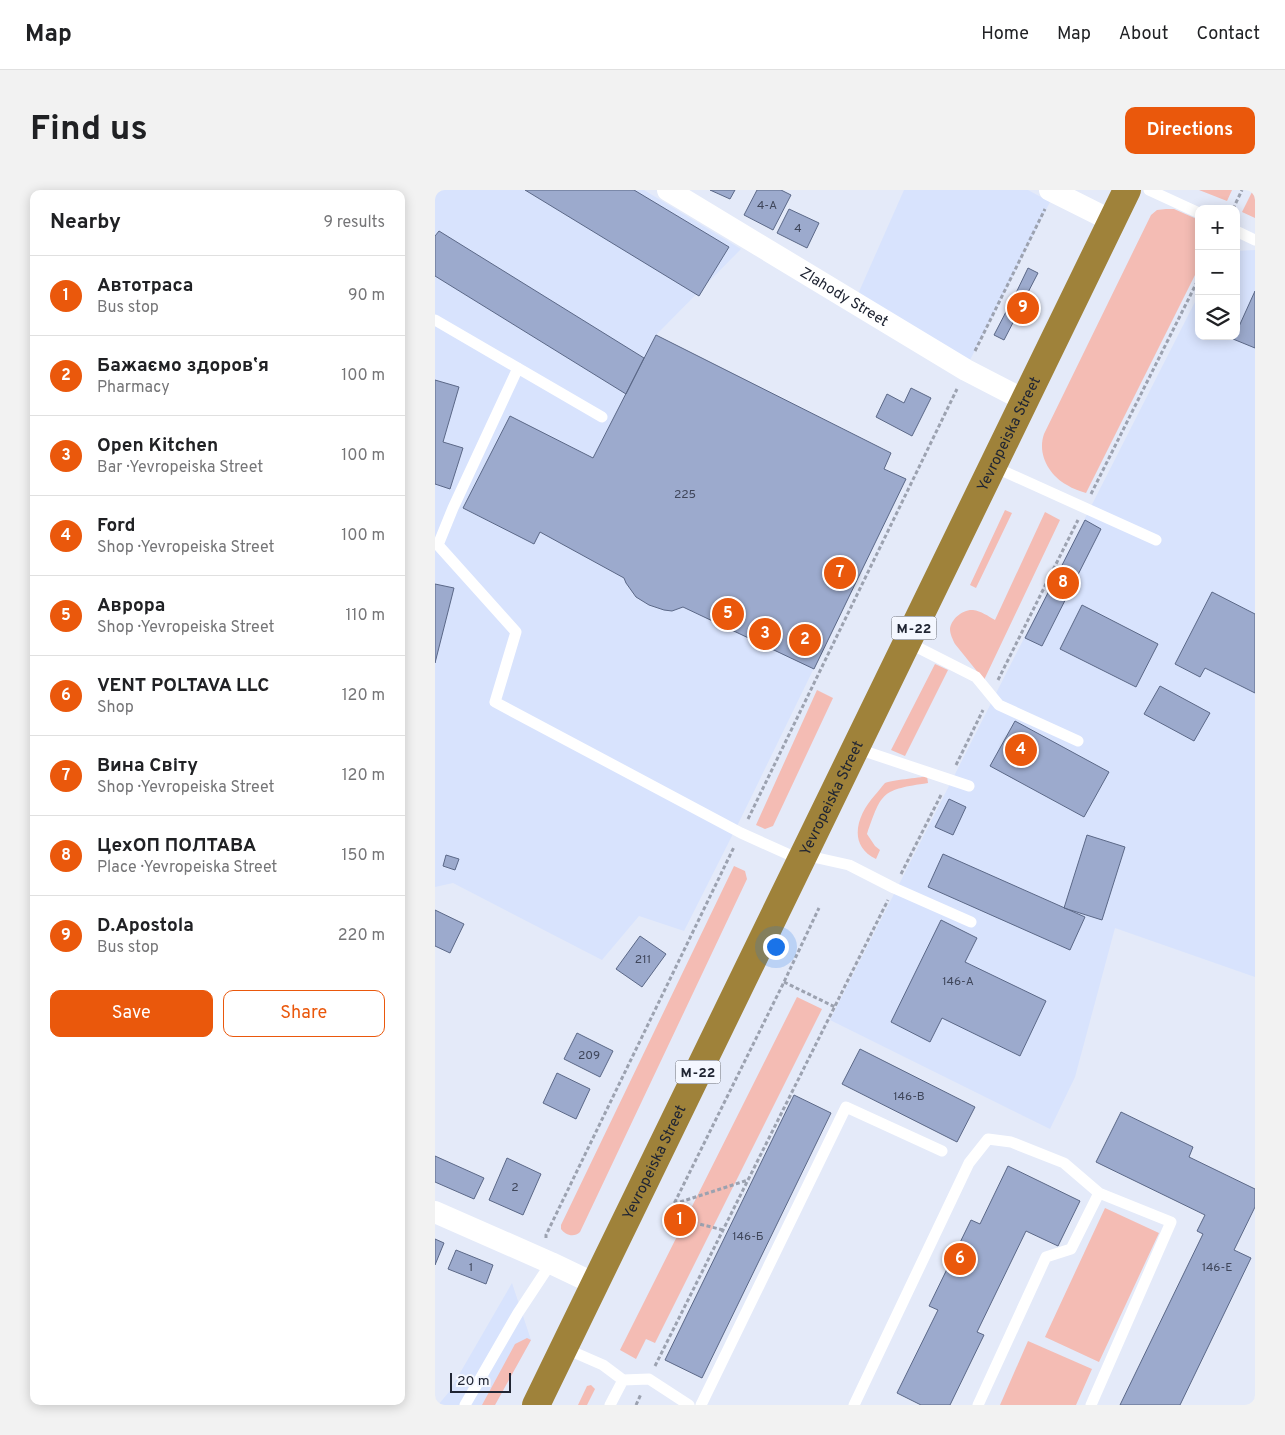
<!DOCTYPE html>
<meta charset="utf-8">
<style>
body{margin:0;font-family:Overpass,sans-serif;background:#f2f2f2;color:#202124}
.controls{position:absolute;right:15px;top:15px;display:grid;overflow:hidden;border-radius:10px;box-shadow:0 2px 12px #0003}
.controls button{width:45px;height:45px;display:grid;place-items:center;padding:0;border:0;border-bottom:1px solid #e0e0e0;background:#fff;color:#202124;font:25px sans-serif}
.scale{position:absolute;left:15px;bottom:12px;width:61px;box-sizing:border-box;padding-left:5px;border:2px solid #202533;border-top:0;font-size:14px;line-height:18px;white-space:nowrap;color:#202533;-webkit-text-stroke:4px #f4f7ff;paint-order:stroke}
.you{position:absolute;left:340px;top:756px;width:18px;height:18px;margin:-12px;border:4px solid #fff;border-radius:50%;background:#1a73e8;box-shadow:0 0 0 8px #1a73e833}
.badge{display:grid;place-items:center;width:32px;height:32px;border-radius:50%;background:#ea580c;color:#fff;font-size:16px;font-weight:700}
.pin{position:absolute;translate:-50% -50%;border:2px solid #fff;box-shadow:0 1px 5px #0006}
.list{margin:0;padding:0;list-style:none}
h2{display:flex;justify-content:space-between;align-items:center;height:65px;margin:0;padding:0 20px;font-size:21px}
h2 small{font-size:16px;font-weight:400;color:#757577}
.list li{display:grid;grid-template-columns:32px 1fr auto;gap:15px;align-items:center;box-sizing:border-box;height:80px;padding:0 20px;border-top:1px solid #e0e0e0}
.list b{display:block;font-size:19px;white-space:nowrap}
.list p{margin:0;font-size:16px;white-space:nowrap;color:#757577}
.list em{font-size:16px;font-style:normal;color:#757577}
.actions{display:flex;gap:10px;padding:15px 20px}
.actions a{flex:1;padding:11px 0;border:1px solid #ea580c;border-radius:10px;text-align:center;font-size:18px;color:#ea580c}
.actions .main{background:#ea580c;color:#fff}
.icon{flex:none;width:28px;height:28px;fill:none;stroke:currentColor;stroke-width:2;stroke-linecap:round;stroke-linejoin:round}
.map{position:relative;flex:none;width:820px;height:1215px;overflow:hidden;border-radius:10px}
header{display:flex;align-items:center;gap:30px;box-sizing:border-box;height:70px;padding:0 25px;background:#fff;border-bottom:1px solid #e0e0e0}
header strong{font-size:24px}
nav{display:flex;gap:28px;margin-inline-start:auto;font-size:18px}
.intro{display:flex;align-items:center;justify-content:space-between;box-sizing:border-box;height:120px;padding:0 30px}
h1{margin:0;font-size:35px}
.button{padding:12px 22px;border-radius:10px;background:#ea580c;color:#fff;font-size:18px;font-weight:700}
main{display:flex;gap:30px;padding:0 30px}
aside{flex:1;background:#fff;border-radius:10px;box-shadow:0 2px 12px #0003}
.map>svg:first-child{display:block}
</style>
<header>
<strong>Map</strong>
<nav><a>Home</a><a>Map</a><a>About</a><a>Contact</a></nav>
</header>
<div class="intro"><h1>Find us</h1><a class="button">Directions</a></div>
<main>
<aside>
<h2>Nearby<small>9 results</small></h2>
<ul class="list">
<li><span class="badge">1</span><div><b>Автотраса</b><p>Bus stop</p></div><em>90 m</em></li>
<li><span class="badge">2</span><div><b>Бажаємо здоровʼя</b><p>Pharmacy</p></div><em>100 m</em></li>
<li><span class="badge">3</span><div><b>Open Kitchen</b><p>Bar · Yevropeiska Street</p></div><em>100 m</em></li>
<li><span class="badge">4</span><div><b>Ford</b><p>Shop · Yevropeiska Street</p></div><em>100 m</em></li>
<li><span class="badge">5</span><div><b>Аврора</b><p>Shop · Yevropeiska Street</p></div><em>110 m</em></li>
<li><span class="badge">6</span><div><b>VENT POLTAVA LLC</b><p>Shop</p></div><em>120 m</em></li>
<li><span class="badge">7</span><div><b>Вина Світу</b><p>Shop · Yevropeiska Street</p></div><em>120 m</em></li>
<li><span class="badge">8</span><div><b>ЦехОП ПОЛТАВА</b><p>Place · Yevropeiska Street</p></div><em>150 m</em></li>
<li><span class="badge">9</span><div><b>D.Apostola</b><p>Bus stop</p></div><em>220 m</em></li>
</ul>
<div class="actions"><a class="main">Save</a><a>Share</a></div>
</aside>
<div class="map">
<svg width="820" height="1215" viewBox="0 0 820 1215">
<rect width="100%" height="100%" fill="#e4eaf9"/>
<path fill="#d8e3fd" d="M0 0H209L306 59 221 145 456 263 449 279 471 289 306 628 249 741 204 726 167 770 18 693 0 697Z
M469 0H593L615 12 535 170 423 104Z
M820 60V787L680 738 640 887 615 939 395 830 764 104V146H801V61Z
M77 1093 96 1150 60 1215H3L14 1202Z"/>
<path fill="#f4bcb4" d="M764 0H797L792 11Z
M818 0H820V28L807 22Z
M731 19H739L764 30V77L651 303C645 301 638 299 632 295 614 285 602 264 609 244L716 25 722 20Z
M570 320 577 323 541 398 535 395Z
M610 322 625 330 549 490 520 454C518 450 515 444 515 439 516 429 528 419 538 420 546 421 553 426 560 430Z
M500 474 513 480 470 566 456 560Z
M382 500 398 508 338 636 330 639 321 635Z
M492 586 493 593C447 600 447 601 432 644L440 656 445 660 441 669C412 655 422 625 440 605 443 602 447 596 450 593 456 590 484 588 492 586Z
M299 676 310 681 312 689 145 1042C139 1048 130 1045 126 1039V1035Z
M362 807 387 819 220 1153 211 1149 201 1169 185 1160Z
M670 1018 724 1043 664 1172 610 1147Z
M92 1148 96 1150 60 1215H47L80 1154Z
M593 1151 657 1179 641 1215H565Z
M156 1195 160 1199 152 1215H143L152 1196Z"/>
<path fill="#9caacd" stroke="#5b6887" d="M90 0H199L294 57 264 106Z
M275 0H300L295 9Z
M322 0H346L356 5 338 40 309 25Z
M354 19 384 33 372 58 342 43Z
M4 41 209 168 191 204 0 86V46Z
M593 78 603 83 589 110 580 105Z
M820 101V158L798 149 800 146H801V143Z
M573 118 583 123 569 150 559 145Z
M221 145 456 263 449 279 471 289 379 479 248 417 237 421 229 420 214 415 201 407 191 393 189 388 105 342 99 354 28 318 75 226 158 268Z
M0 190 24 197 8 252 28 258 15 299 0 294Z
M476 198 496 208 477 246 441 227 452 204 469 213Z
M650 330 666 339 607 456 590 448Z
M0 394 19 398 0 473Z
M777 402 820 424V503L770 478 765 487 740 474Z
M647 415 723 454 701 497 625 459Z
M725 496 775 523 759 551 709 524Z
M580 531 674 582 649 627 555 576Z
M514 609 531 617 518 645 500 637Z
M652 645 690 657 667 730 629 718Z
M508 664 650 727 635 760 493 697Z
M11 665 24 669 20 680 8 676Z
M0 720 29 734 15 763 0 756Z
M506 730 542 748 530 772 611 811 585 866 507 828 495 852 456 832Z
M205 746 231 764 207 797 181 779Z
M142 843 178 861 165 887 129 869Z
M425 859 540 917 522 952 407 894Z
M122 883 155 899 141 929 108 913Z
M359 905 396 923 267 1188 230 1170Z
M686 922 758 957 754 967 820 999V1017L799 1060 816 1068 745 1215H685L768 1044 762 1041 770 1025 661 972Z
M0 966 49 988 39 1009 0 992Z
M72 968 106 984 88 1025 54 1010Z
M573 976 645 1011 623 1056 591 1041 542 1142 549 1145 515 1215H486L462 1203 503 1120 494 1116 536 1030 545 1034Z
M0 1049 9 1053 0 1075Z
M21 1060 58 1075 51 1094 13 1079Z"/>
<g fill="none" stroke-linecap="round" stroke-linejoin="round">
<path stroke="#9ca2b0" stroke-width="3" stroke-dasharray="4 2.5" stroke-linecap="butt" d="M798 19 807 0
M540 161 610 19
M656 304 764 88
M563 490 643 330
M521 575 548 520
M313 629 522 199
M466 684 507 603
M349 792 400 817
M239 1014 313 990
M288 1040 233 1026 349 792 384 718
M111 1048V1045L299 657
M220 1176 453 710
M201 1215 206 1204"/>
<path stroke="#fff" stroke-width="11" d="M714 0 764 23
M801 41 820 50
M0 130 167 227
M557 276 721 350
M0 354 3 355 18 318 83 178
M3 355 81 442 60 512 306 643 366 670
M472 452 541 487 564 515 643 551
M420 558 534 596
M369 665 414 675 459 698 536 732
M129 1158 168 1175 188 1190 214 1189 254 1215
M30 1215 83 1123 116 1073
M175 1215 188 1190
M266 1215 411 917 507 961
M419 1215 534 973 553 949 576 952 629 973 664 1003 636 1059 611 1067 543 1215
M656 1215 736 1032 664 1003"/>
<g stroke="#fff" stroke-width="22">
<path id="s1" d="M233 0 531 180 589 210"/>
<path d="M615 0 677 31"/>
<path d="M0 1022 116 1073 160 1094"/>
</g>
<path stroke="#9f823a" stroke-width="28" id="s2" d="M101 1215 692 0"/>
</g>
<g text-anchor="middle" stroke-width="4" stroke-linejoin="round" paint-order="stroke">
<g font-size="12" fill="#3f465a">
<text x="332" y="19">4-А</text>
<text x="363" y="42">4</text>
<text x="250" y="308">225</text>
<text x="208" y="773">211</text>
<text x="523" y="795">146-А</text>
<text x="154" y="869">209</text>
<text x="474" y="910">146-В</text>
<text x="80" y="1001">2</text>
<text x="313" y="1050">146-Б</text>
<text x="36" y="1081">1</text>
<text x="782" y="1081">146-Е</text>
</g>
<g fill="#f4f7ff" stroke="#606470" stroke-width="1">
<rect x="456.5" y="426.5" width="45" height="23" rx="4"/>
<rect x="240.5" y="870.5" width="45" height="23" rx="4"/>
</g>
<g font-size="14" font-weight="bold" fill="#202533">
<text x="479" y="443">М-22</text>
<text x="263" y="887">М-22</text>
</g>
<g font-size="15" fill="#202533" stroke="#f4f7ff">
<text dy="5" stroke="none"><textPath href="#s1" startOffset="206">Zlahody Street</textPath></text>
<text dy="5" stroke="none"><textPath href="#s2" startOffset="1080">Yevropeiska Street</textPath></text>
<text dy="5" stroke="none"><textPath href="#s2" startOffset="675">Yevropeiska Street</textPath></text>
<text dy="5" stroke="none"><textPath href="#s2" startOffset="270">Yevropeiska Street</textPath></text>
</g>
</g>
</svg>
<div class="controls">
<button>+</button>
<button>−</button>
<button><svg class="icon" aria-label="layers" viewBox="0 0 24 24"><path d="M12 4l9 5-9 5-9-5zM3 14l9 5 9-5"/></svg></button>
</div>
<div class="scale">20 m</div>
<div class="you"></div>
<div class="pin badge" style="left:245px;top:1030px">1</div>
<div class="pin badge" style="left:370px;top:450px">2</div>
<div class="pin badge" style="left:330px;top:444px">3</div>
<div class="pin badge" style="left:586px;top:560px">4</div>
<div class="pin badge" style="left:293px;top:424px">5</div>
<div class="pin badge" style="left:525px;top:1069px">6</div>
<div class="pin badge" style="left:405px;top:383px">7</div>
<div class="pin badge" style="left:628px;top:393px">8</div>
<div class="pin badge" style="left:588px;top:118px">9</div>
</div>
</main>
